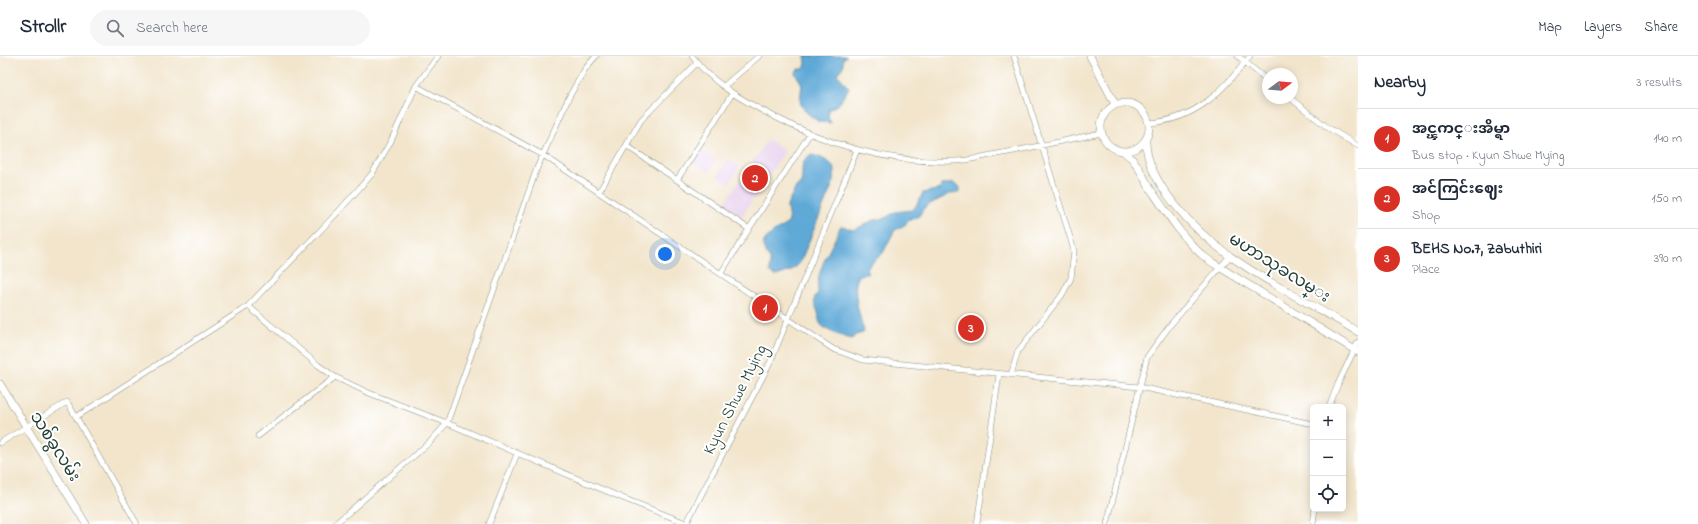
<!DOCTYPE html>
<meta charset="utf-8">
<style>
body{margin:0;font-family:"Indie Flower","Noto Sans Myanmar",sans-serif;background:#f6f6f7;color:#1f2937}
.controls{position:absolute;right:12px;bottom:12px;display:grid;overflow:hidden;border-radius:6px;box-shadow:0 2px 10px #0003}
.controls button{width:36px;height:36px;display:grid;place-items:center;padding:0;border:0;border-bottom:1px solid #e0e1e3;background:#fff;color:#1f2937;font:20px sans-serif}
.compass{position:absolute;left:1262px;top:12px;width:36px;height:36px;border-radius:50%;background:#fff;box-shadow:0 2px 10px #0003;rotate:74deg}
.you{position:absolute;left:665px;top:198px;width:14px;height:14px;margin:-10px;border:3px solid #fff;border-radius:50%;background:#1a73e8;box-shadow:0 0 0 6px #1a73e833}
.badge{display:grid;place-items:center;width:26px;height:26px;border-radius:50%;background:#d93025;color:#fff;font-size:13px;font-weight:700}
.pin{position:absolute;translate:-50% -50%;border:2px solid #fff;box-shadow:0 1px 4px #0006}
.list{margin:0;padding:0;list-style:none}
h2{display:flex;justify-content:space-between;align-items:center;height:52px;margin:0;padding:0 16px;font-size:17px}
h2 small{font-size:13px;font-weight:400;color:#747a83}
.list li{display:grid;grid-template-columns:26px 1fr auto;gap:12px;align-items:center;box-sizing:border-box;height:60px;padding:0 16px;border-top:1px solid #e0e1e3}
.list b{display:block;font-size:15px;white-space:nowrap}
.list p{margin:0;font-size:13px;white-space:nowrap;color:#747a83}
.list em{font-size:13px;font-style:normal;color:#747a83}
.icon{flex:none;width:22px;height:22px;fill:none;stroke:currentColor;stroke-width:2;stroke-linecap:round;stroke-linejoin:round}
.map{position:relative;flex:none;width:1358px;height:468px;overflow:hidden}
header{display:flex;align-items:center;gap:24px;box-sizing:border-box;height:56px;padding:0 20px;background:#fff;border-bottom:1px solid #e0e1e3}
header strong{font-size:19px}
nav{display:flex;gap:22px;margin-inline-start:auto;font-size:14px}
.search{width:280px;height:36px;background:#f6f6f7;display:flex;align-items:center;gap:10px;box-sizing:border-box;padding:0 14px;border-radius:22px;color:#747a83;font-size:15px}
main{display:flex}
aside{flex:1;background:#fff}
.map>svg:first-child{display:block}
</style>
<header>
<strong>Strollr</strong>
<div class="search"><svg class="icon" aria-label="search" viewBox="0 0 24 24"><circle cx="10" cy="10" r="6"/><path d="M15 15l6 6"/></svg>Search here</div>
<nav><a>Map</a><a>Layers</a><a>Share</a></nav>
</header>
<main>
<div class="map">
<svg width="1358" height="468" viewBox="0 0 1358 468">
<rect width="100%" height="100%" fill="#fff"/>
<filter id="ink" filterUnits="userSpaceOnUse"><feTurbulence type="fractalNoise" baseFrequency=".025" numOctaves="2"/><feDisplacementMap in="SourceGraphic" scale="8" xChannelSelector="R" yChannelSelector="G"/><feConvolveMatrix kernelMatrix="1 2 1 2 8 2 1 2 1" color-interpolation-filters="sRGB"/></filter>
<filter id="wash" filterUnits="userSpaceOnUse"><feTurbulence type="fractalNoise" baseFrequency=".012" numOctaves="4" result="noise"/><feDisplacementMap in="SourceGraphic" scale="16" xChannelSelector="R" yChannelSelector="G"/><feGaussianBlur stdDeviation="0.9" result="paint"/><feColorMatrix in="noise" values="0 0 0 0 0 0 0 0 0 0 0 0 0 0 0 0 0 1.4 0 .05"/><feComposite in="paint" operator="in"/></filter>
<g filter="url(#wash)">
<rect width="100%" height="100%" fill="#f2e5cc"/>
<path fill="#e8d2ee" d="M768 83 785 95 742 160 724 148Z
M700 94 716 104 709 116 692 105Z
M728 103 740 110 729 128 717 120Z"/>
<path fill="#5ea9d7" stroke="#3e7386" d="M805 0H847L843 2V11L837 18 849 32 838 49 829 53 828 61 831 67 819 66 807 57 801 49 800 44 802 28 795 17 798 13H804L806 7Z
M812 99C819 100 834 107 835 114 835 118 833 123 833 127L800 207 791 215 776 220 770 217V203C752 183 774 178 789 166L787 150 796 131 801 126C804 115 798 104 812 99Z
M953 127 960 131V136L950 138 926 150 918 161 907 165 906 168 894 175 883 197 868 210 867 218C845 215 861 265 864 275L863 277 855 279 852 283C844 281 824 275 820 267 818 264 819 259 818 256 816 251 813 247 815 241 817 237 818 241 818 236 816 211 832 193 840 171L843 170 852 174 856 173 871 165 885 162 895 156 912 154 916 150 923 137 940 133 942 129Z"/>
</g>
<g filter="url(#ink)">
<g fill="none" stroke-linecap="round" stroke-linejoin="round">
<defs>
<path id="minor" d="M692 0C712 27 742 44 771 59 828 89 890 108 955 105 969 105 983 100 997 98 1032 92 1066 84 1101 77
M1238 0 1268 25
M416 30 543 99 833 293 863 304 1139 331 1313 368
M724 30 759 0
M1290 42 1327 71 1358 90
M1149 67C1196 64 1223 35 1250 0
M627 90 749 173 721 217
M677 124 732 38
M599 136 641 64 697 7
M749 173 809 79
M248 250 318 309 335 321 369 337 447 367 625 443 686 467
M1011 319 1018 295 1062 239 1071 222 1074 195 1070 181 1014 0
M1329 351 1338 328 1358 286
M76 361 137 468
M258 380 335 321
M0 387 67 346 76 361 248 250 338 156 372 118 391 85 416 30 438 0
M335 468 430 386 447 367 537 112 569 41 585 13 596 0
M489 468 517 398
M686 468 770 307 857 94
M977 468 999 319
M1107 468 1147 301 1171 268 1230 200
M1313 468 1315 453"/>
<path id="secondary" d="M1090 0 1115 48
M1101 71a24 24 0 1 1 48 0a24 24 0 1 1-48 0Z
M1146 83C1144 125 1198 178 1230 200 1270 229 1316 250 1358 276
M1124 96C1139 106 1142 121 1152 135 1166 156 1182 181 1201 198 1207 203 1214 208 1221 212L1358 296
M0 328 86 468"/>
</defs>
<use href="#minor" stroke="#889180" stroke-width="6"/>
<use href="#secondary" stroke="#889180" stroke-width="8"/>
<use href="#minor" stroke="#fff" stroke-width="5"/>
<use href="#secondary" stroke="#fff" stroke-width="7"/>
</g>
</g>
<g text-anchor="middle" stroke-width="4" stroke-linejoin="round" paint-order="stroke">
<g font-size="17" fill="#1f3d34" stroke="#fff">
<text transform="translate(1280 211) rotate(32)" y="6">မဟာသုခလမ္း</text>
<text transform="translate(734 343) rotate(-63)" y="6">Kyun Shwe Mying</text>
<text transform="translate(56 390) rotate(58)" y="6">သစ်ခွလမ်း</text>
</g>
</g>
</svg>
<div class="controls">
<button>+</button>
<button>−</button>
<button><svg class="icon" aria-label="locate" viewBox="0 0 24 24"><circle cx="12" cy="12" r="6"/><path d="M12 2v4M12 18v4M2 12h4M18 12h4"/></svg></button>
</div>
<svg class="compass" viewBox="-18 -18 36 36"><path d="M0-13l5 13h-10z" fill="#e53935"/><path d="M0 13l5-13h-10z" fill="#747a83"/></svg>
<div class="you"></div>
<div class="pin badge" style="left:765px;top:252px">1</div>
<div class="pin badge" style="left:755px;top:122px">2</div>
<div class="pin badge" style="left:971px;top:272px">3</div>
</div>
<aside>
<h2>Nearby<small>3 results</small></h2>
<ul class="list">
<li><span class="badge">1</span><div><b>အင္ၾကင္းအိမ္ရာ</b><p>Bus stop · Kyun Shwe Mying</p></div><em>140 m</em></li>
<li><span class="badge">2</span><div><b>အင်ကြင်းဈေး</b><p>Shop</p></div><em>150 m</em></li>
<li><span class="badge">3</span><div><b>BEHS No.7, Zabuthiri</b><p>Place</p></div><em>390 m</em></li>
</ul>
</aside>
</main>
